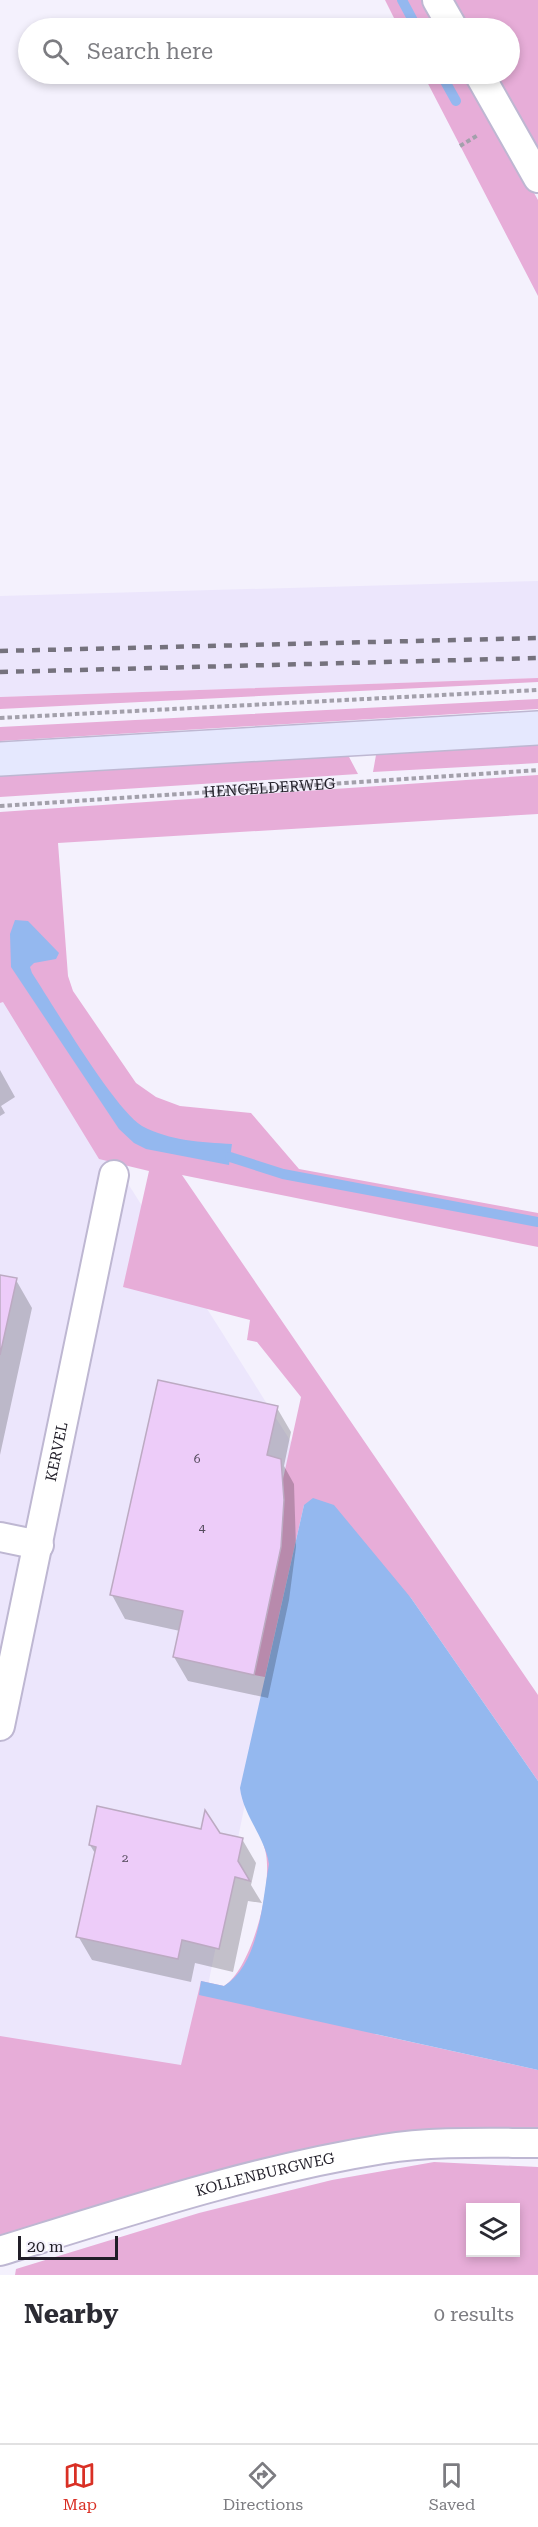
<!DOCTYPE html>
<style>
body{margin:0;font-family:"Roboto Serif",serif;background:#f2f2f3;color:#2b2b33}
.controls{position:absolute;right:18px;bottom:18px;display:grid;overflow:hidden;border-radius:0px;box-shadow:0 3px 9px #0003}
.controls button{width:54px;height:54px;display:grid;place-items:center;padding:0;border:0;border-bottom:2px solid #e1e1e2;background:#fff;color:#2b2b33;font:30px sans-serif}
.scale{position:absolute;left:18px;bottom:15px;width:100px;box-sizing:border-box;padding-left:6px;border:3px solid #211e28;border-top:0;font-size:16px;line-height:21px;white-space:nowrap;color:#211e28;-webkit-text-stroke:4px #f4f1fd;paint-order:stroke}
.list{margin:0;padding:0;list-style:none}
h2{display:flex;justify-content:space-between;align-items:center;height:78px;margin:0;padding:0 24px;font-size:26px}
h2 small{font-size:20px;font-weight:400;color:#7c7c81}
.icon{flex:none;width:33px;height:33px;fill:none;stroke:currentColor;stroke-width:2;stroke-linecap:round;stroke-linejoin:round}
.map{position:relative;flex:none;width:538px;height:2275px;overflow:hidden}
.search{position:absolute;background:#fff;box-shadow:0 3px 9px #0003;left:18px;right:18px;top:18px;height:66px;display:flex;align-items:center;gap:15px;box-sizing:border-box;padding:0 21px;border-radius:33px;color:#7c7c81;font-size:22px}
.sheet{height:168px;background:#fff}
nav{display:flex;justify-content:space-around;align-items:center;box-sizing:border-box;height:84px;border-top:2px solid #e1e1e2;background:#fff;font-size:16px;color:#7c7c81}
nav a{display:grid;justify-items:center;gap:3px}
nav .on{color:#d93025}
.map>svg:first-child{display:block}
</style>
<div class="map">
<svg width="538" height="2275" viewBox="0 0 538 2275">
<rect width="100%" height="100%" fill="#f4f1fd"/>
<path fill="#ece6fc" d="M538 581V678L0 697V596Z
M0 981 312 1475 172 2162 0 2236Z"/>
<path fill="#e7add8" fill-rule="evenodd" d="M385 0H427L443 28H399Z
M447 0H538V163L488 74H510V28H463Z
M423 74H467L538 200V296Z
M538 678V682L0 709V697Z
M538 699V709L0 741V727Z
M538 742V763L373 772 376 755Z
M348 755 358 774 0 797V776Z
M538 775V814L58 843 68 976 73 991 136 1083 156 1097 180 1106 251 1113 299 1169 538 1213V1247L182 1175 538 1695V1781L411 1598 304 1505 265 1677 254 1675 281 1547 283 1479 301 1397 257 1342 247 1340 250 1320 123 1287 149 1171 99 1159 3 1002 0 1003V812Z
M263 1844 375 2034 538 2070V2133L465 2132 0 2241V2036L181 2065 201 1981 224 1986C253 1968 277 1873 263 1844Z
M434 2162 538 2167V2275H15L16 2269 199 2213 332 2180ZM470 2208H516V2252H470Z"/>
<path fill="#94b8ef" d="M15 920 28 921 59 953 56 959 34 963 30 967 32 973C53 1005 115 1110 142 1126 170 1141 201 1142 232 1144L229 1165 146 1149 134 1143 119 1129 11 967 10 934Z
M313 1498 334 1505 411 1598 538 1781V2070L199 1995 201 1981 224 1986C260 1964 262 1902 269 1864 265 1837 243 1815 240 1788L304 1505Z"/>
<path fill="#0003" d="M0 1070 15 1097 1 1106 5 1113 0 1116Z
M0 1276 16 1280 32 1308 0 1455Z
M277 1408 291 1432 284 1466 294 1484 296 1547 289 1600 268 1698 188 1681 174 1657 180 1631 125 1619 112 1595Z
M219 1834 242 1839 256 1863 251 1885 262 1903 248 1901 233 1972 195 1963 191 1982 92 1960 78 1936 96 1855 90 1845Z"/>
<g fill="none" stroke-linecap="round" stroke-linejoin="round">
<path stroke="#94b8ef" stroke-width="10" d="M402 0 417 28
M441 74 456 101
M230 1157 283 1174 538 1222"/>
</g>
<path fill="#edccf9" stroke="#bcaac2" stroke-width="1.5" d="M0 1275 17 1278 0 1355Z
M158 1380 278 1406 267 1455 281 1459 284 1500 281 1547 254 1675 173 1657 183 1611 110 1595Z
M97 1806 201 1829 205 1810 220 1833 243 1838 238 1861 250 1881 235 1877 219 1949 182 1940 178 1959 76 1937 96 1847 89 1845Z"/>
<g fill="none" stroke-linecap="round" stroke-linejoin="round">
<defs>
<g id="minor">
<path d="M437 0 453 28"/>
<path d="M479 74 538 178"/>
<path d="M0 1537 39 1545"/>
<path id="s2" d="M0 1726 114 1175"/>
<path id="s3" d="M0 2251C126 2212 253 2170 383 2149 434 2141 487 2143 538 2143"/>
</g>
<path id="secondary" d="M0 759 538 728"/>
</defs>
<use href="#minor" stroke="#beb7d2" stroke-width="32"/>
<use href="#secondary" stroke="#beb7d2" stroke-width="36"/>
<g stroke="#a3a0ab" stroke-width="4" stroke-dasharray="4.5 3" stroke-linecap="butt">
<path d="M460 146 478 135"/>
<path d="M0 718 538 690"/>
<path id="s1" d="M0 806 538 770"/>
</g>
<use href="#minor" stroke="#fff" stroke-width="28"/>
<use href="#secondary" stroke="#e5e8fe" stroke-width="33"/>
<path stroke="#75727d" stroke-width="4.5" stroke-dasharray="8 8" stroke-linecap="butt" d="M0 651 538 638
M0 672 538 658"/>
</g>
<g text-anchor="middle" stroke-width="5" stroke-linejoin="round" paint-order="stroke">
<g font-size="12" fill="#544a5c">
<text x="197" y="1463">6</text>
<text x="202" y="1532">4</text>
<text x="125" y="1862">2</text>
</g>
<g font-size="15" fill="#211e28" stroke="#f4f1fd">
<text dy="5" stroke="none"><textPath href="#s1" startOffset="270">HENGELDERWEG</textPath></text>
<text dy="5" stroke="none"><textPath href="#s2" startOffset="280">KERVEL</textPath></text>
<text dy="5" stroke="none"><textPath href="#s3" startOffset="276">KOLLENBURGWEG</textPath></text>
</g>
</g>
</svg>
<div class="controls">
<button><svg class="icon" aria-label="layers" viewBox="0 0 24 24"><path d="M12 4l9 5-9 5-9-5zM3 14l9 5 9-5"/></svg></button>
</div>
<div class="scale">20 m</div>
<div class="search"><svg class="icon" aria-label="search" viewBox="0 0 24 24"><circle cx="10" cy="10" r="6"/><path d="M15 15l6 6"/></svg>Search here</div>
</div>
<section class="sheet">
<h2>Nearby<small>0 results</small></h2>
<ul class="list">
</ul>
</section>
<nav>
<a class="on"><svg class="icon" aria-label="map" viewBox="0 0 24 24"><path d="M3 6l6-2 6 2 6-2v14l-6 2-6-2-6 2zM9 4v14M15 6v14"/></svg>Map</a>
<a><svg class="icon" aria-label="directions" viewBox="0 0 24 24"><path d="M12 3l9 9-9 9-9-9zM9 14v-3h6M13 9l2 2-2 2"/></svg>Directions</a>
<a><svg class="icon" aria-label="saved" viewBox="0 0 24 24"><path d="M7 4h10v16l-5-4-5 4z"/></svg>Saved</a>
</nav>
